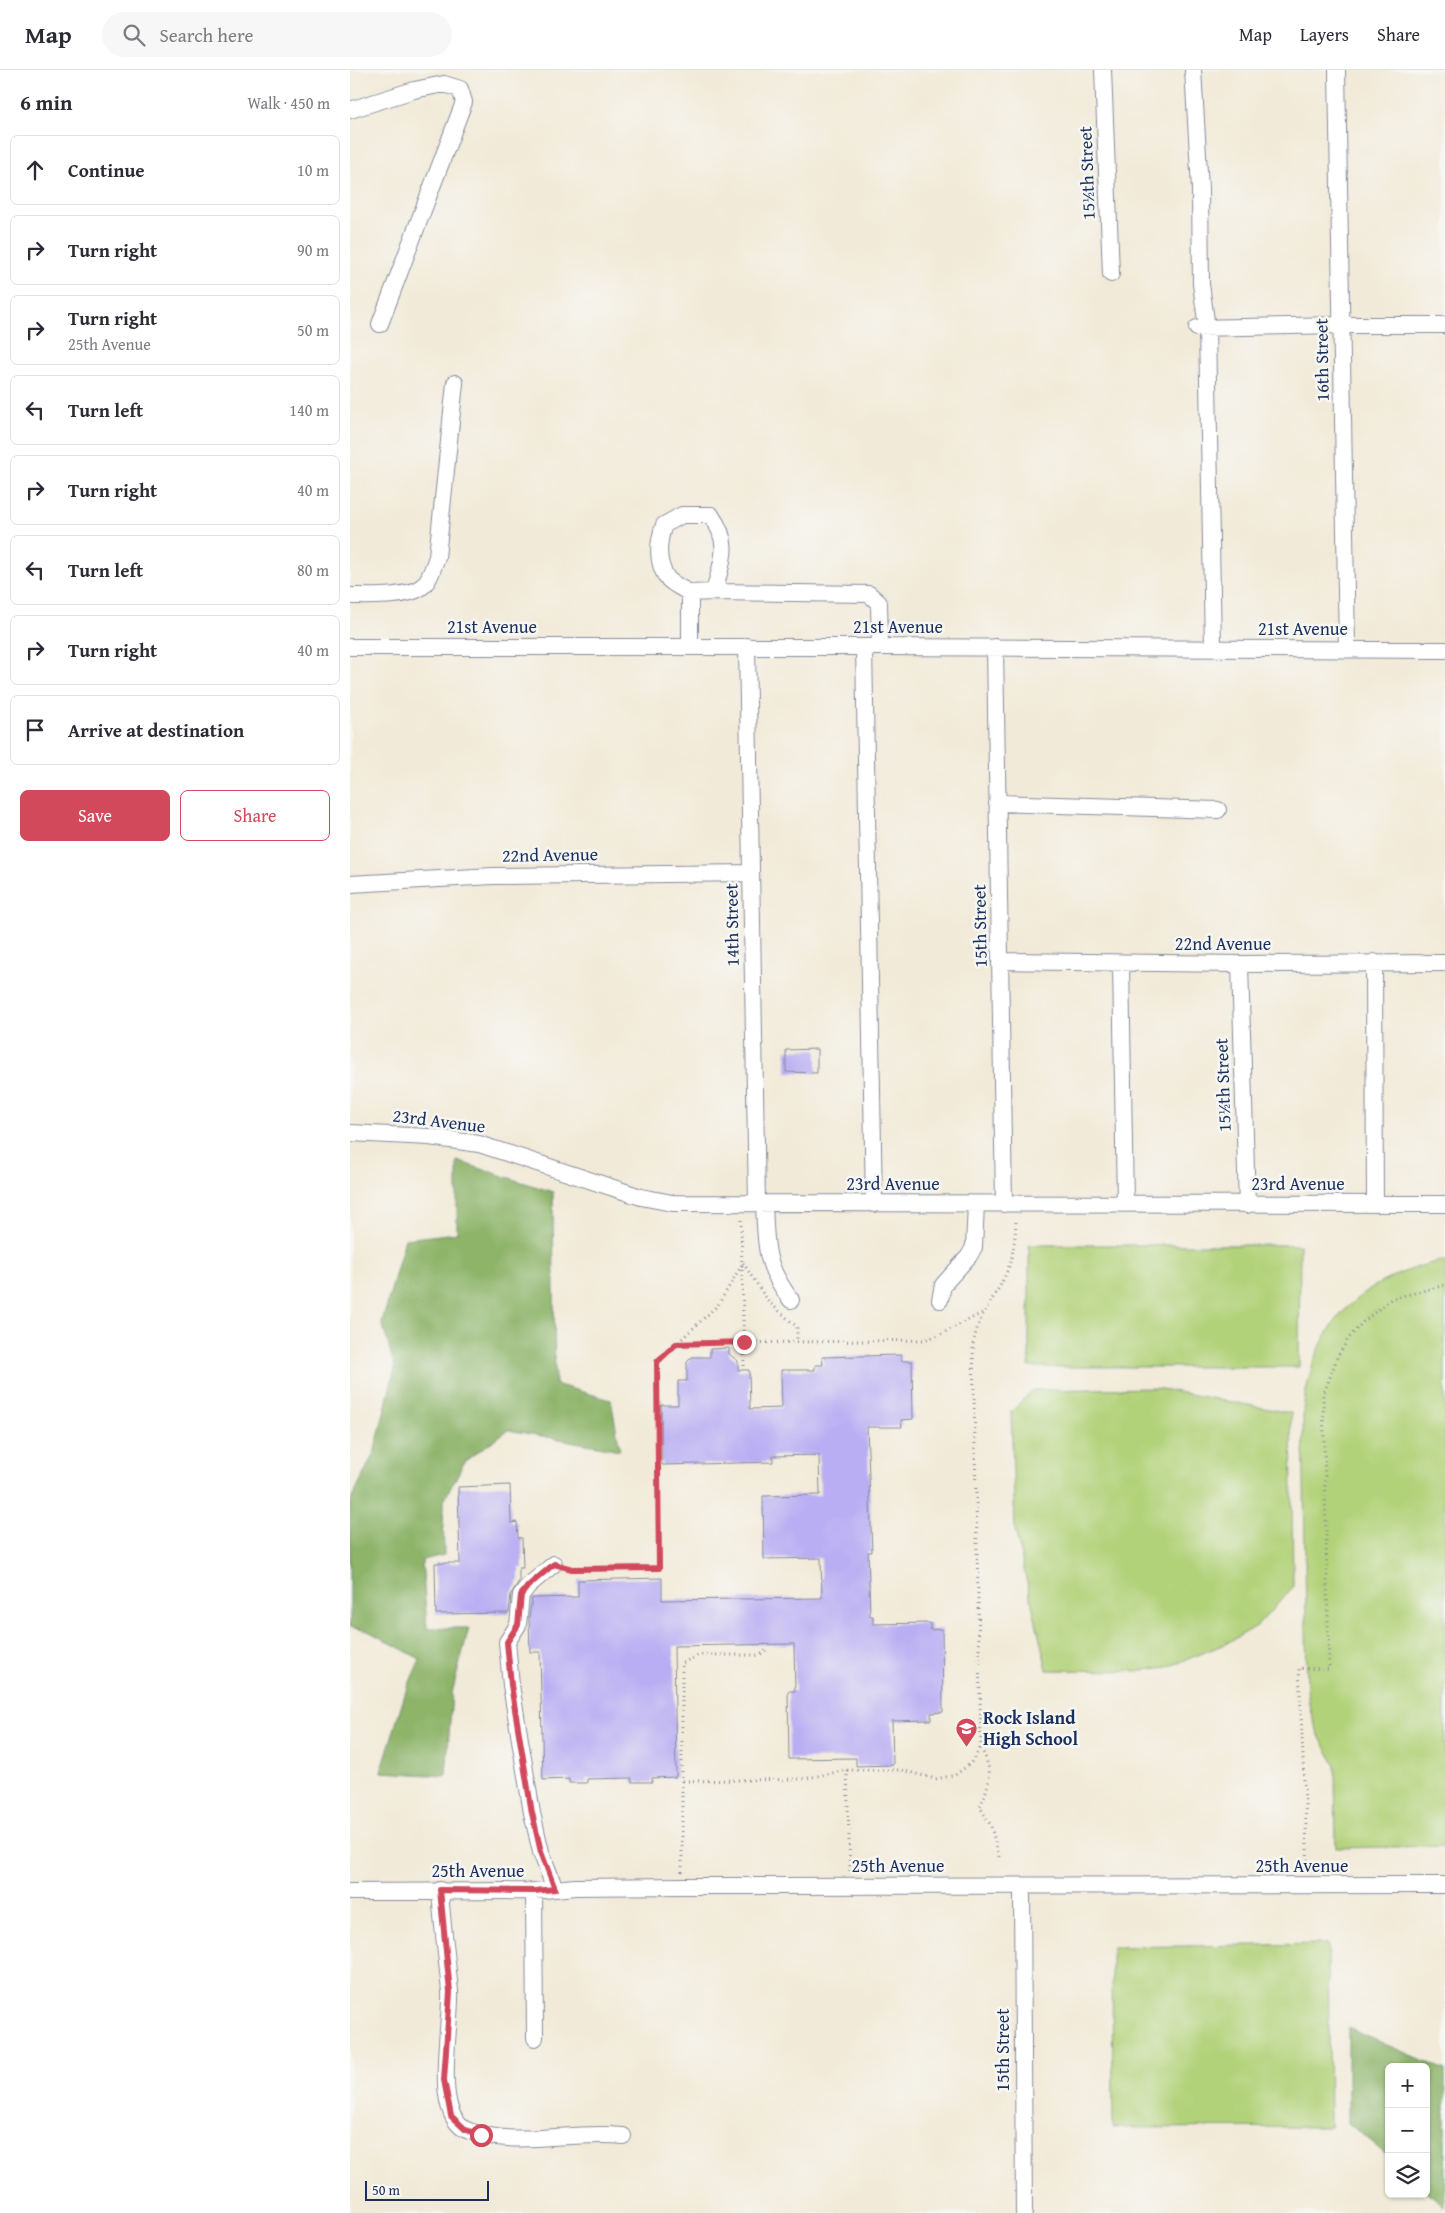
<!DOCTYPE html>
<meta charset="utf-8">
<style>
body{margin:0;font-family:"Gentium Book Plus",serif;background:#f7f7f7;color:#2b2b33}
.controls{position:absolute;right:15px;bottom:15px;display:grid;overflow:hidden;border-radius:8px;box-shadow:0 1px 4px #0004}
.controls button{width:45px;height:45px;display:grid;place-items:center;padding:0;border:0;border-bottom:1px solid #e1e1e2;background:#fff;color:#2b2b33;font:25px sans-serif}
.scale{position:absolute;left:15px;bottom:12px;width:124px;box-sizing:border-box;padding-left:5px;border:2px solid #1b2f5e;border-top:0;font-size:14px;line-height:18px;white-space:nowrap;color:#1b2f5e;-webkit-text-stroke:4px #f6f6f2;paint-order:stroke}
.stop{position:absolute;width:15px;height:15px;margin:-11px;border:4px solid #d1495b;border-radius:50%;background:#fff}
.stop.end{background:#d1495b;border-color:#fff;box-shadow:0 1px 5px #0008}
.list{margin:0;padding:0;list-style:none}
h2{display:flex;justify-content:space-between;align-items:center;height:65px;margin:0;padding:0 20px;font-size:21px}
h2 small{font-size:16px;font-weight:400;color:#7c7c81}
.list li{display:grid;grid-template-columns:32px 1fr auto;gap:15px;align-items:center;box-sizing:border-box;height:70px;margin:0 10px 10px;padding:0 10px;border:1px solid #e1e1e2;border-radius:8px}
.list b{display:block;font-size:19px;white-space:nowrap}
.list p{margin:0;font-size:16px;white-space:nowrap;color:#7c7c81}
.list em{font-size:16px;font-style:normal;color:#7c7c81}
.actions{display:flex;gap:10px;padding:15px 20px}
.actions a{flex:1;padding:11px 0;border:1px solid #d1495b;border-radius:8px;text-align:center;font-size:18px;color:#d1495b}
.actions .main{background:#d1495b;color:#fff}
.icon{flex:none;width:28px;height:28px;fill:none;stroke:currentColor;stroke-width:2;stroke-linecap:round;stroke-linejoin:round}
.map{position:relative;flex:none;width:1095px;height:2143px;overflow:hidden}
header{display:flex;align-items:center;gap:30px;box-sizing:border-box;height:70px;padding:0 25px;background:#fff;border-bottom:1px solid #e1e1e2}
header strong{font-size:24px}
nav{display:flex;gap:28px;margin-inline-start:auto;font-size:18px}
.search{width:350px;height:45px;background:#f7f7f7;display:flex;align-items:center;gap:12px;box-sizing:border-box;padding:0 18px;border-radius:28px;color:#7c7c81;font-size:19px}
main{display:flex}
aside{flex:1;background:#fff}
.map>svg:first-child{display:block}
</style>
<header>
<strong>Map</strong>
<div class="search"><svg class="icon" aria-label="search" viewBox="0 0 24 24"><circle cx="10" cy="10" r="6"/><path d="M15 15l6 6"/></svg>Search here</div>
<nav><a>Map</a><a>Layers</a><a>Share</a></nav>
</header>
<main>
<aside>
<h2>6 min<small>Walk · 450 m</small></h2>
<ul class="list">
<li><svg class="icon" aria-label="ahead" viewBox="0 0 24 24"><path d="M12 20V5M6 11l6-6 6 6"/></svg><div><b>Continue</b></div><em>10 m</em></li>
<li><svg class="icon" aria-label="right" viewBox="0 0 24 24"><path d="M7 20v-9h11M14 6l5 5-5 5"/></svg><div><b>Turn right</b></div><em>90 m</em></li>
<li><svg class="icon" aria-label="right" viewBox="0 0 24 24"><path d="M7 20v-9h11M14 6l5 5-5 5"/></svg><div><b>Turn right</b><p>25th Avenue</p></div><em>50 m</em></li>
<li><svg class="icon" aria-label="left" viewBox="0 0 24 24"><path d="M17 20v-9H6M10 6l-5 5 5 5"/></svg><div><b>Turn left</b></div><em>140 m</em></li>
<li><svg class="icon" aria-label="right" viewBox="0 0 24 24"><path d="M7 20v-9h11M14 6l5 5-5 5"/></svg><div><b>Turn right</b></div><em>40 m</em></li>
<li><svg class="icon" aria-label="left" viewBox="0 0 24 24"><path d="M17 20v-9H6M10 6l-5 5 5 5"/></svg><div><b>Turn left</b></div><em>80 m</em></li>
<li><svg class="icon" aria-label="right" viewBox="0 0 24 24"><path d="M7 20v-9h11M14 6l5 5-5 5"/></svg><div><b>Turn right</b></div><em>40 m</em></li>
<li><svg class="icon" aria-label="arrive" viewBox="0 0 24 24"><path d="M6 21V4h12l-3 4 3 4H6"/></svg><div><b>Arrive at destination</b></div></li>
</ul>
<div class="actions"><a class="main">Save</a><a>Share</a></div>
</aside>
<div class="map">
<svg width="1095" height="2143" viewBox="0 0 1095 2143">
<rect width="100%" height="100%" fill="#f6f6f2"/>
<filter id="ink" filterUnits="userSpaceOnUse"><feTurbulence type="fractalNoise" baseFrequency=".02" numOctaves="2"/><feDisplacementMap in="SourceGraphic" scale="10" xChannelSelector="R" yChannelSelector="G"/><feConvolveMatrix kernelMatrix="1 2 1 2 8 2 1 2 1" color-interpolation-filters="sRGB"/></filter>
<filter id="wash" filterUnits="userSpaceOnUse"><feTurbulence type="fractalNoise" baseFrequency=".0096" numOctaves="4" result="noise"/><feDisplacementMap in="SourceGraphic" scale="20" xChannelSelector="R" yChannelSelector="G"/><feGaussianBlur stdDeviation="1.12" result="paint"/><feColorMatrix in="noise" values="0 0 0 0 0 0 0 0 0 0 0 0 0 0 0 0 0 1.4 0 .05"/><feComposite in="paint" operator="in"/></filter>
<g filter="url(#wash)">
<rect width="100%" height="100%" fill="#f2ead8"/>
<path fill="#b2d279" stroke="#66806c" d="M679 1175H950L949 1297H679Z
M1095 1191V1776L986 1778 985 1694 968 1664 960 1640 957 1619 953 1340C961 1274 990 1226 1054 1202 1068 1197 1081 1192 1095 1191Z
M806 1318 941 1343 943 1517 907 1556 875 1574 818 1597 786 1601 697 1600 665 1460 661 1342 683 1320Z
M978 1874 980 2057 763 2058 762 1877Z"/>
<path fill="#8db469" stroke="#547264" d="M107 1091 203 1122 205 1314 261 1330 270 1380 158 1360 115 1391 93 1432 94 1485 72 1490 77 1558H119L102 1623 96 1706 31 1702 56 1621 70 1589 18 1561 0 1557V1433L25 1380 45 1298 32 1253 55 1169 107 1163Z
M998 1958 1095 2000V2138L1076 2120V1997H1039V2087L998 2053Z"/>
<g id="blocks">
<path fill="#b9adf3" d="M467 979V1003L436 1002V980Z
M379 1278V1284L388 1291V1300H399L400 1339 432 1338 431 1300H465V1295H473L472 1287 551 1285V1291H562L563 1349 551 1350 552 1357H517L522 1482H518L520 1546H523V1554L580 1553V1560L592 1559 593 1642 581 1643V1650L542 1651 543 1695 506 1696V1688L439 1689 438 1621H445L444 1574 324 1576 326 1707 302 1708V1712H281L282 1708 237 1709V1713H219V1709L193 1710 190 1582H180L179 1548 182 1528 228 1527V1510L312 1508V1530L472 1528 471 1488 414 1489 413 1426 470 1425 469 1385 423 1386V1392L312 1395 311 1335H328V1311H337V1292L342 1287H360V1279Z
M160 1415 161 1453 167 1452 168 1468H172L173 1498H169V1511L161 1524 159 1543 86 1544 85 1493H110L108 1417Z"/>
</g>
</g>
<g filter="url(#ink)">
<use href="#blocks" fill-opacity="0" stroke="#868c9b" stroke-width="1"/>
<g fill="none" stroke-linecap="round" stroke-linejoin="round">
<defs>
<path id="minor" d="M753 0 761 204
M843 0 850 119 851 214 857 258 863 578
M987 0 997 579
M0 40 64 20 94 14 110 19 114 32 30 254
M847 258 992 255H1095
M340 523C333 519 322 514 317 508 306 492 308 471 314 455L332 445H361C382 475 372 490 364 522
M0 526C19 526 54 528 70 518 80 512 83 497 87 487L105 313
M340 576V523L364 522 519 524 529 533 530 577
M397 576 407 1133
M0 577H530L1095 580
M514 577 524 1134
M645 577 654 1134
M647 733 868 740
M0 814 143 806 401 803
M650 891 890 894 1095 893
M1024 892 1025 1134
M771 893 775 1134
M890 894 897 1135
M0 1063 79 1067 129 1074 291 1127 322 1133 1095 1134
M414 1133C416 1176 414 1194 441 1230
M590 1230 593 1215 619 1186 624 1177 626 1134
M204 1494 178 1516 171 1525 168 1555 157 1572 161 1615 182 1743 191 1782 205 1819
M672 1817 674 2143
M90 1820C92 1854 97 1888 100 1922 102 1954 80 2048 119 2061 168 2078 223 2060 273 2066
M184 1821 185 1968
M0 1822 184 1821 225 1817 332 1816 1095 1815"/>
</defs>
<use href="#minor" stroke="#868c9b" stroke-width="18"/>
<path stroke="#868c9b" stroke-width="3" stroke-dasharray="1 4" stroke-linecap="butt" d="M391 1150 394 1296
M393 1193 418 1231 447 1257V1272
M327 1274 574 1270 589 1265 632 1243
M219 1498H309L307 1292 368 1235 393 1193
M497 1700 500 1802
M333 1711 452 1709 497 1700H551L586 1709 605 1705 620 1694 630 1678
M649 1787 641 1756 630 1737C640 1712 644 1703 631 1678L623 1275C629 1243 641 1235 654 1208 663 1190 665 1171 666 1151
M958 1800 949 1598 979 1599 973 1326 987 1288 998 1269 1013 1252 1041 1229 1095 1215
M332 1802V1593L349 1585H407L414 1583 417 1578"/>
<use href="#minor" stroke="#fff" stroke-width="16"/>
</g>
</g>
<g fill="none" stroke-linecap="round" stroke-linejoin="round" filter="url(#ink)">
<path stroke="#d1495b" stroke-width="6" d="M131 2065 116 2060 101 2046 94 2010 100 1922 90 1820 184 1821 205 1819 191 1782 182 1743 161 1615 157 1572 168 1555 171 1525 178 1516 204 1494 222 1499 309 1498 307 1292 326 1274 394 1272"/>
</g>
<defs>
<symbol id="school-pin" viewBox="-11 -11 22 30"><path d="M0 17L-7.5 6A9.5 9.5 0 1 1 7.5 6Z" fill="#d1495b" stroke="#f6f6f2"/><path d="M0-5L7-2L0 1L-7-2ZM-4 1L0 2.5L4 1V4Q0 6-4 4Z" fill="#fff"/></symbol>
</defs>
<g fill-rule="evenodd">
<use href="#school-pin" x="604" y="1646" width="25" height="34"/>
</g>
<g text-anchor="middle" stroke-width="5" stroke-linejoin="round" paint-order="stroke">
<g font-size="18" fill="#1b2f5e" stroke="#f6f6f2">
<text transform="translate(737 103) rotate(-92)" y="6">15½th Street</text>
<text transform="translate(972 290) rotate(-91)" y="6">16th Street</text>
<text x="142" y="563">21st Avenue</text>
<text x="548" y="563">21st Avenue</text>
<text x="953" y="565">21st Avenue</text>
<text transform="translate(200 785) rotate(-1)" y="6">22nd Avenue</text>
<text transform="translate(382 855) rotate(-91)" y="6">14th Street</text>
<text transform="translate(630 856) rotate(-91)" y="6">15th Street</text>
<text x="873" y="880">22nd Avenue</text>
<text transform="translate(873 1015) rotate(-92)" y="6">15½th Street</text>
<text transform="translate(89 1051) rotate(7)" y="6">23rd Avenue</text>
<text x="543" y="1120">23rd Avenue</text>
<text x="948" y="1120">23rd Avenue</text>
<text x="548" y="1802">25th Avenue</text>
<text x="952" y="1802">25th Avenue</text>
<text x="128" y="1807">25th Avenue</text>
<text transform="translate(653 1980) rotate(-90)" y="6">15th Street</text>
</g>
<g font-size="18" font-weight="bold" fill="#1b2f5e" stroke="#f6f6f2" text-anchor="start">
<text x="633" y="1654">Rock Island<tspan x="633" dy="21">High School</tspan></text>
</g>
</g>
</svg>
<div class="controls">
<button>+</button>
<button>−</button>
<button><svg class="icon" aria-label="layers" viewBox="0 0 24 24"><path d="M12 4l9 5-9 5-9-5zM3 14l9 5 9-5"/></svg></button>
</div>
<div class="scale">50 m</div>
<div class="stop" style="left:131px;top:2065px"></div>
<div class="stop end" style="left:394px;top:1272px"></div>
</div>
</main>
